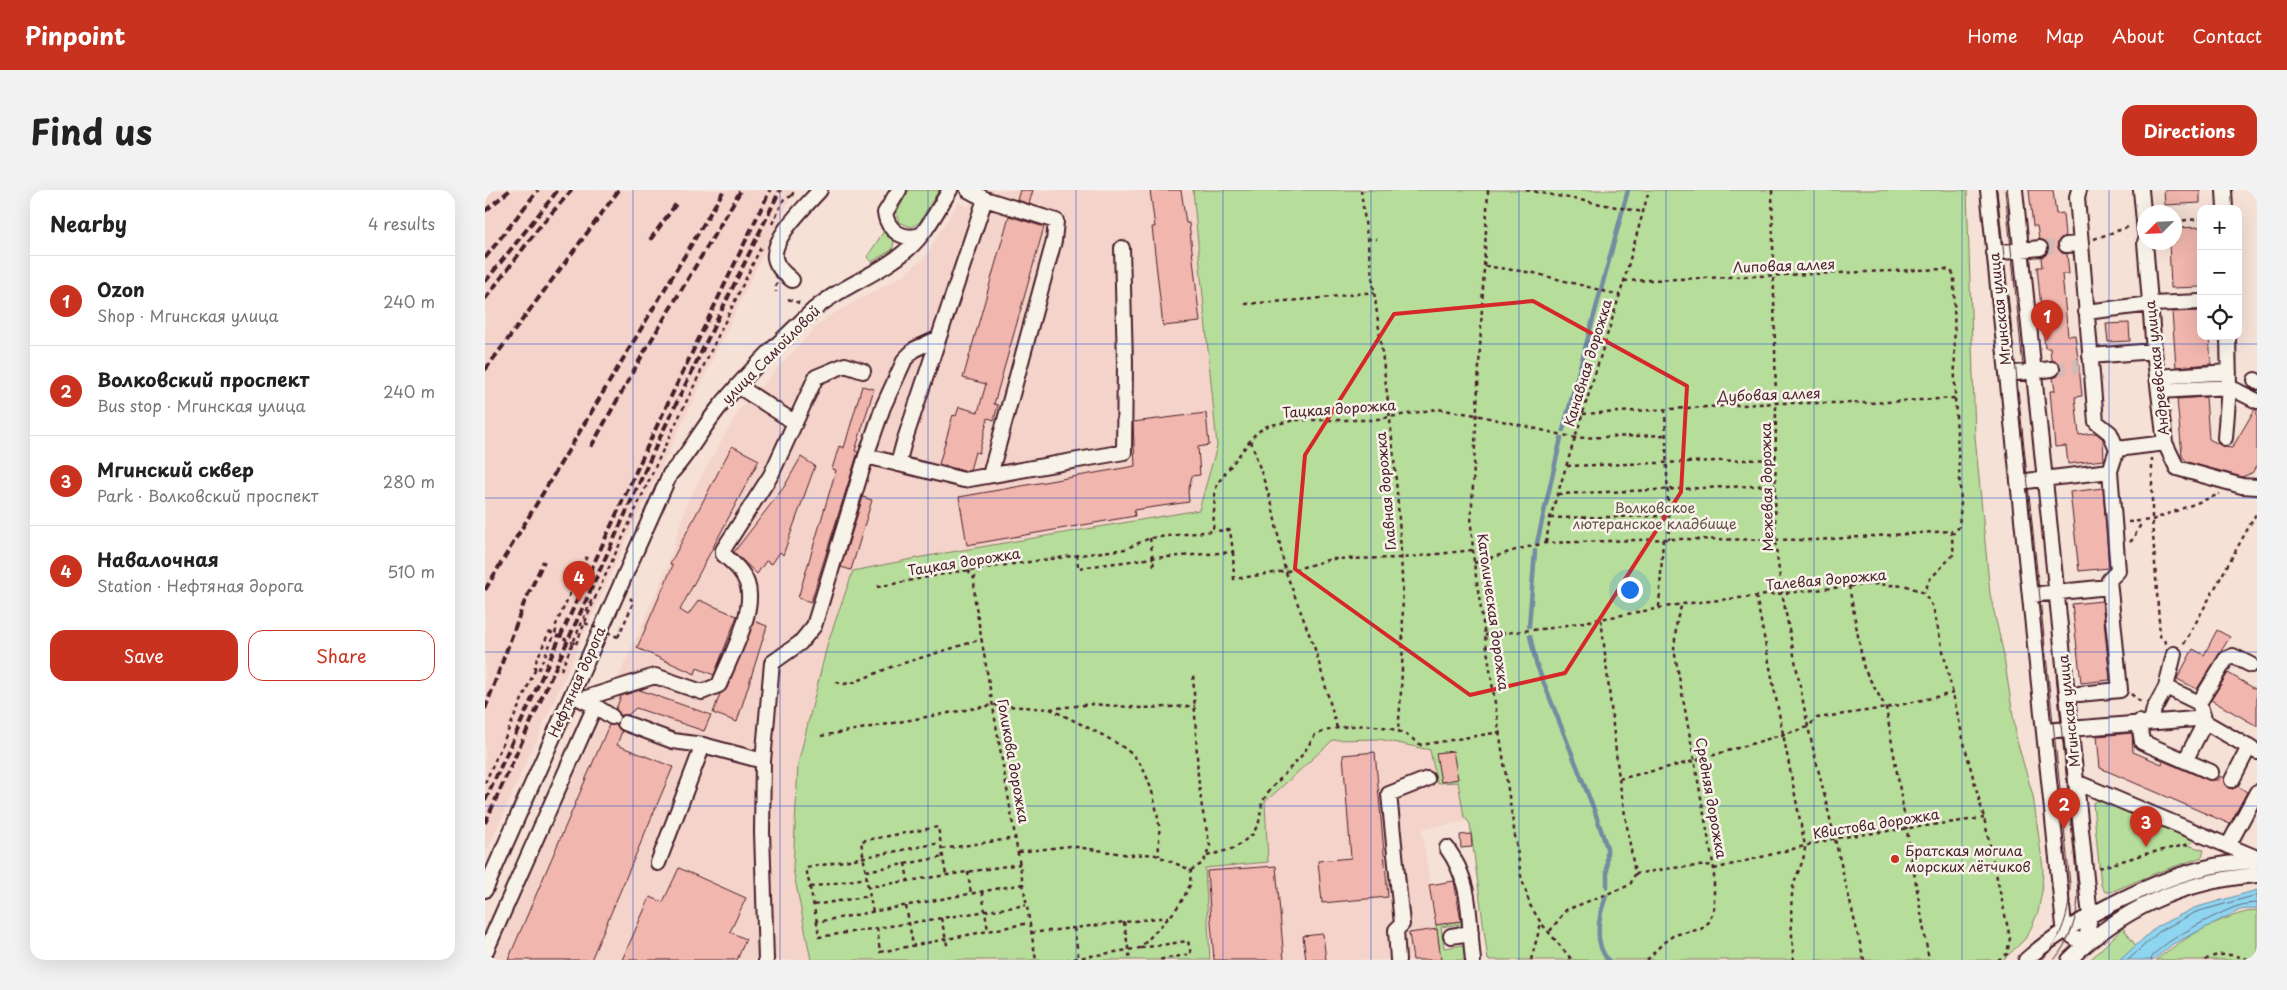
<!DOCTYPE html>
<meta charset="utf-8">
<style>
body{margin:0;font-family:"Playpen Sans",sans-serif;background:#f2f2f2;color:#222}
.controls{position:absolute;right:15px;top:15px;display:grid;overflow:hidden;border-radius:10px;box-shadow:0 5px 20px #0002}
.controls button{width:45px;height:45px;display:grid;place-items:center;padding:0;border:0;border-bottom:1px solid #e0e0e0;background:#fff;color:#222;font:25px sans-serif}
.compass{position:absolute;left:1652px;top:15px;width:45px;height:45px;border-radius:50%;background:#fff;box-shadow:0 5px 20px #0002;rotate:246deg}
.you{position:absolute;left:1144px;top:399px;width:18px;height:18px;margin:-12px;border:4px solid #fff;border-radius:50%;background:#1a73e8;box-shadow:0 0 0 8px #1a73e833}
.badge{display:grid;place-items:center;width:32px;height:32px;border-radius:50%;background:#c8321e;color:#fff;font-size:16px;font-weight:700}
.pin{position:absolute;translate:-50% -41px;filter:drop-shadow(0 1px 2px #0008)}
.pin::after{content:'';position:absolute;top:26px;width:18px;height:15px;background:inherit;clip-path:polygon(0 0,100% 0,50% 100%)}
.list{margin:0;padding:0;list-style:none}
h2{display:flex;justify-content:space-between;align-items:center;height:65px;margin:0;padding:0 20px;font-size:21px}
h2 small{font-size:16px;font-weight:400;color:#767676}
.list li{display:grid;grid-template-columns:32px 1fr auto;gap:15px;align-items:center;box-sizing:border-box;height:90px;padding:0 20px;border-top:1px solid #e0e0e0}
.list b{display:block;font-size:19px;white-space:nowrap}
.list p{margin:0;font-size:16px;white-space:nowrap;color:#767676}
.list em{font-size:16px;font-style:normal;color:#767676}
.actions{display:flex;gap:10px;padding:15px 20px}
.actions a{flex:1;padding:11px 0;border:1px solid #c8321e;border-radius:15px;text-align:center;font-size:18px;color:#c8321e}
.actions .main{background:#c8321e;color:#fff}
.icon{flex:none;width:28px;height:28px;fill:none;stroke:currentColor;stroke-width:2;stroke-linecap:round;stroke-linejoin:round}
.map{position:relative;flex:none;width:1772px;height:770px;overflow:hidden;border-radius:15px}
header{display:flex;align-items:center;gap:30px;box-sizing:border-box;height:70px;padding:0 25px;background:#c8321e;color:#fff}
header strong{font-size:24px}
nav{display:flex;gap:28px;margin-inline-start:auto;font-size:18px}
.intro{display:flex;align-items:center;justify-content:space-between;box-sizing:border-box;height:120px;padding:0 30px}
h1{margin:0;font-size:35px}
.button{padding:12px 22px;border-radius:15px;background:#c8321e;color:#fff;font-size:18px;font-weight:700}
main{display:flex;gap:30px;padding:0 30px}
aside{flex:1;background:#fff;border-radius:15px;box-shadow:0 5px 20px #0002}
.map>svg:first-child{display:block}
</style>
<header>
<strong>Pinpoint</strong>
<nav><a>Home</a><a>Map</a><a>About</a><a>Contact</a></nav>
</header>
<div class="intro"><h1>Find us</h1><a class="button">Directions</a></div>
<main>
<aside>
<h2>Nearby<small>4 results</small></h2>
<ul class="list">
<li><span class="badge">1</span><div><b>Ozon</b><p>Shop · Мгинская улица</p></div><em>240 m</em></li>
<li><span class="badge">2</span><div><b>Волковский проспект</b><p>Bus stop · Мгинская улица</p></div><em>240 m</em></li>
<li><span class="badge">3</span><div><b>Мгинский сквер</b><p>Park · Волковский проспект</p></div><em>280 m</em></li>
<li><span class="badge">4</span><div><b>Навалочная</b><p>Station · Нефтяная дорога</p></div><em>510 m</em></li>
</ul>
<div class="actions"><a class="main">Save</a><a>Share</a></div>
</aside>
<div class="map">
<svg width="1772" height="770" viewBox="0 0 1772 770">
<rect width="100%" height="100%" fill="#f5e1d6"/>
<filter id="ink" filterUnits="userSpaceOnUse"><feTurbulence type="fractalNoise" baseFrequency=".02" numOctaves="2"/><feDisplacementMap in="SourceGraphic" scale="10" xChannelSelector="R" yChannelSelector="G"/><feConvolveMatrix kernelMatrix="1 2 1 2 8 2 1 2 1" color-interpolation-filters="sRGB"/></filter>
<g filter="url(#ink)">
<path fill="#f4d4ca" d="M0 0H309L139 355 0 665Z
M493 0H708L732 256 714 320 437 367 308 679 326 770H7L181 381 202 312 254 220 331 137 344 126 414 88 441 66 473 12 484 17Z
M894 549 945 560 952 593 973 592 979 626 983 631 938 639 937 643 952 739 924 743 928 770H725L719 678 783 672 780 612 849 550Z"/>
<path fill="#b6de9a" stroke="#807e62" d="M424 0H454L434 33 426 37 414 32 411 23Z
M708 0H1482L1490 246 1505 404 1518 461 1532 551 1548 606 1558 678 1557 701 1553 722 1547 736 1540 749 1518 770H1003L985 634 979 626 973 592 952 593 945 560 894 549 848 550 780 612 783 672 720 678 725 770H326L308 679 313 574 343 452 368 381 437 367 714 320 732 256Z
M399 41 409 52 407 60 386 72 382 67Z
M1614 610 1708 650 1705 656 1719 660 1717 667 1671 683 1626 702H1620L1616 695 1608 613Z
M1772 720V770H1671C1699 748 1736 725 1772 720Z
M979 730 980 733 956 737 959 758 979 755 981 770H956L951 735Z
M1638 738 1651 756 1635 770H1605Z"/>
<path fill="#8ed5f0" stroke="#738ca1" d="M1772 700V718L1755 720 1688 754 1668 770H1635L1671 737 1709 718Z"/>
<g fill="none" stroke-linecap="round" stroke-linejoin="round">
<path stroke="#65687a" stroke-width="1" d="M1643 770 1675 741 1711 722 1772 705
M1666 770C1667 756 1737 721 1753 716 1759 714 1766 713 1772 713"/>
<path stroke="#738ca1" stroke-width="4.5" d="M1078 240 1143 0
M1052 353 1076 248
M1044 436 1050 361
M1045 446 1051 473 1110 622 1122 658V697
M1121 706C1114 725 1108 752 1123 770"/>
</g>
<path fill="#f1b6ad" stroke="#4a1f2b" d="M535 0H548L544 14 532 10Z
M665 0H696L701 33H704L715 132 678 136 667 37H670Z
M1544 0H1568L1571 24 1578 23 1580 46 1576 48 1572 55 1577 63 1582 64 1584 84H1577L1583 146 1590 145 1594 176 1597 206 1590 207 1594 245 1611 243 1618 249 1619 270 1583 274 1581 256 1570 257 1565 201H1570L1568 188 1573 186 1576 179 1574 173 1566 170 1565 158H1560L1552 77H1557L1556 67 1561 65 1564 58 1562 52 1554 49 1552 36H1548Z
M1679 0H1715V13L1680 15Z
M524 26 559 37 509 214 513 215 509 230 503 228 494 263 490 262 485 280 479 281 454 274 468 225 471 226 474 217 493 222 501 194 478 188Z
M1716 37V97L1686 98 1684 52H1690V38Z
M1716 121V146H1724L1726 174 1691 177 1687 122Z
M1644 133 1645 151 1623 152 1621 134Z
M377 196 389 199 370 261 373 262 326 412 313 408 351 280 347 279 354 256 359 258Z
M1721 207 1724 249 1739 257 1747 258 1770 219 1772 220V275L1767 283 1757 287 1702 272 1697 266 1692 209Z
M721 223 724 255 713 257 715 285 707 286 703 302 704 312 649 320 650 326 482 355 474 307 650 276 648 232Z
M247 256 274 270 195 420 203 425 214 410 252 426 229 485 212 478 210 484 152 458 188 375 185 374Z
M316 267 330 276 298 365 295 362 287 374 281 371 272 384 249 362 299 297Z
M1618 298 1624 378 1594 381 1585 302Z
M378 307 387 310 366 380 356 377Z
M1617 411 1625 490 1596 493 1587 414Z
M269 431 282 436 252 532 228 523 235 504 242 498Z
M1732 440 1745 447 1712 499 1692 489 1708 459 1719 465Z
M1743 483 1772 500V536L1726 510Z
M155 500 226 525 219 541 151 518 143 525 135 526 131 519 136 506Z
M131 534 137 541 132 555 188 577 106 770H23L124 535Z
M1647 543 1648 562 1677 574 1678 571 1723 590H1734V586L1739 588 1743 598 1748 599 1753 596 1762 602 1745 634 1615 578 1612 546Z
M968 561 973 589 956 592 951 563Z
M890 562 903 707 837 713 833 671 866 668 858 565Z
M986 644 987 657 976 658 975 645Z
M791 676 799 770H729L722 681Z
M194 678 261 708 245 742 261 749 252 770H137L165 707 178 712Z
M969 691 976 731 951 735 944 695Z
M952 739 956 770H928L924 743Z
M838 744 841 770H821L818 746Z"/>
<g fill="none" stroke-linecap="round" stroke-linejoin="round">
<path stroke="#d3bab4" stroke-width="14" stroke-dasharray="14 7" stroke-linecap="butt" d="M1555 58 1581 55
M1567 179 1594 176"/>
<defs>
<path id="minor" d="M414 0 400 23C403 41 418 51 436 45
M483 0 500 9 571 31 569 51 505 285
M1503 0 1579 736 1580 741 1600 755
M1530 0 1605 727 1600 755
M1656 0 1660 42
M1739 0 1740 19
M1660 52 1669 161 1680 253 1692 278 1757 296 1772 297
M1581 55 1595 54
M1509 63 1555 58
M307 90C300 84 292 78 290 68 287 47 322 15 335 0
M1601 122 1666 114 1716 112
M452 149 430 159 420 169 398 217 381 266 479 290 639 262 640 173 637 58
M1605 166 1669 161
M1522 184 1567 179
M1672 187 1744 182
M1770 190 1772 192
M253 196 309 232
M1674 201 1744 197 1772 211
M1740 248 1744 197 1743 146
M1632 259 1680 253
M413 274 419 252 500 9
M1533 292 1625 281 1632 259 1625 243 1611 232 1592 7 1594 0
M1545 405 1624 397
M1681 497 1714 513 1720 532 1700 571
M1594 504 1635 500 1624 390 1633 381 1625 281
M98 509 170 486 217 502 234 495C244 469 272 420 262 393 257 380 248 373 238 364V360L286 285 331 187 360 175 378 181
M1714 513 1741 469 1748 466 1766 475
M110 516 127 527
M1654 532 1657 552 1726 582
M1666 532 1669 519 1681 497 1689 464
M140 533 188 551 218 555 278 571 277 642 281 770
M1559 541 1710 529 1720 532 1772 562
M278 571 287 473 315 453 329 436 381 266
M1747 590 1764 557
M1591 592 1772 668
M1743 656 1772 602
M962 658C988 694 983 729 988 770
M173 673 218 555
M0 700 185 284C205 263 218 236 237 214 263 182 294 152 324 124 353 97 394 85 423 59 441 44 452 20 465 0
M966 746 986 743
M0 763 110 516 93 508
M913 770 911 740 917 734 904 604 942 589
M1541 770C1580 734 1664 692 1716 679 1734 674 1753 672 1772 671
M1584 770C1637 718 1698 691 1772 685"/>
</defs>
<use href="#minor" stroke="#4a1f2b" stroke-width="18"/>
<path stroke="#4a1f2b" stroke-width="2.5" stroke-dasharray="4 4" stroke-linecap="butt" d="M876 0C898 179 930 361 913 541
M1003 0 986 334 989 373 1036 686 1045 715 1056 733 1087 770
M1041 0 1158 22
M1287 0 1291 213 1290 350 1297 403 1323 537 1379 770
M307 6 309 0
M1690 31 1716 29
M287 34 299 9 307 6
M882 49H892
M1609 49 1646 36
M1000 76 1049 83 1134 105
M1139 91 1460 79 1466 81 1469 85 1470 208 1476 313 1474 337 1468 344
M291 93V102
M303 109 317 114
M760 114 828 109 889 102
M1180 219 1184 349
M1098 224 1291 213H1384L1470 208
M766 251 787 315 800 380 831 462 852 538
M1667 268V330L1675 446 1682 454
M1082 276 1291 269
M1073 304 1290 295
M1065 328 1183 326
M1643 332 1667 330 1735 304
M665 348 669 377
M1645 352 1648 349 1657 332
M1061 353 1065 328 1139 91 1164 0
M748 362 749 389 808 380 846 369 917 368 988 360
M592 364 593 378 668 368 748 362 745 340 729 341
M989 373 1034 359 1061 353 1184 349 1330 350 1466 341 1469 364 1445 389 1439 403
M483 380 489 388
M496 380 489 388 490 411 551 770
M1364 396 1379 479 1401 518 1444 770
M392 397 469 382 640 359 665 348 728 341 730 303 732 294 771 243 782 236 811 230H887L952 219 991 225 1091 248 1181 245
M1271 406 1320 656C1320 672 1311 683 1308 698 1304 721 1308 747 1308 770
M1174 417 1178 350
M1000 445 1066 438 1197 414 1386 394 1422 396 1439 403 1448 417 1480 557 1499 628 1525 748 1522 764 1513 770
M133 447 147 416 148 411 145 408
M91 454 110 408
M1699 454 1772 322
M50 480V474L64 442
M76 480 107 409 110 408 177 262 277 55
M351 492 359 494 370 492 406 477 497 449
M1646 504 1657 513
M565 519C585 529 636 552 649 566 664 582 671 614 674 635 675 645 673 656 674 666
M336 546 508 515 565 519 607 514 657 518 710 516
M1134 589 1209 571 1323 537 1332 528 1401 518 1469 503
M0 593 50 480 53 481 71 441 70 437 103 364
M457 659 531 648
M534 662 585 656 645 665 668 664 706 680 718 673 725 656 717 618 713 586 708 482
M722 666 750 658 768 644 774 632 777 613 783 602 818 564 830 545C855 534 894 531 920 544 926 547 931 552 936 555L1015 542
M420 673 423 691
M1614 678 1660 664 1705 654
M1229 679 1351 648 1499 628
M381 681 458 667
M483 682 486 704
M1150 684 1187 678 1228 675
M538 694 332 732 334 747 541 715
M325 697 382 688
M383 697 376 651 453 637 461 685
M497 702 503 741
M329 715 385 706
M421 716 428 755
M388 722 383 697 535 674
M456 728 463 759
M332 732 321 678 455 653
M639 732 645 770
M392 738 395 762 544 733
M589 738 594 770
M1065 741 1081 720 1145 695 1150 684 1134 589 1116 428
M546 743 683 727
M656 758 703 751 706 764 672 770
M581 770 655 758 689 722 698 709 705 695 706 680
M1046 770 1056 733
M1162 770 1178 753 1189 745 1216 739 1224 732 1229 720V679L1189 459 1192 429 1197 414
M1720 770C1736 761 1749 765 1766 770"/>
<use href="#minor" stroke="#f7f3e8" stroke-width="14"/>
<path stroke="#4a1f2b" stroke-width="1" d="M1512 0 1585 694C1585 722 1577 748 1557 770
M1520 0 1538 176
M1569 770C1585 750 1593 728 1593 702L1571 485"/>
<path stroke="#4a1f2b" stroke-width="4" stroke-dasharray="8 4" stroke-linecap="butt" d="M0 21 25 0
M165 50 191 14
M0 68 53 0
M0 92 73 0
M0 109 56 35 87 0
M0 180 134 0
M106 257 158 164 256 0
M0 400 239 0
M0 519 39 413 59 371
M0 611 170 240 285 0
M0 633 177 243 295 0"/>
<path stroke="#4a1f2b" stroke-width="2.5" stroke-dasharray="4 4" stroke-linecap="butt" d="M100 433 133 447
M64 442 91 454"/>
</g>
</g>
<path fill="none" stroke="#d62828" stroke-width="4" stroke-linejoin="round" d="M1048 111 1202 196 1196 302 1080 483 985 505 810 379 820 265 909 124Z"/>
<path fill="none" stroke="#1d4ed8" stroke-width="1" stroke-opacity="0.55" d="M148 0V770M295 0V770M443 0V770M591 0V770M738 0V770M886 0V770M1034 0V770M1181 0V770M1329 0V770M1477 0V770M1624 0V770M0 154H1772M0 308H1772M0 462H1772M0 616H1772"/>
<circle fill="#c8321e" stroke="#f7f3e8" stroke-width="2" cx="1410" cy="669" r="5"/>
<g text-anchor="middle" stroke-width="5" stroke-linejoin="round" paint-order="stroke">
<g font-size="14" fill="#4a1f2b" stroke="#f7f3e8">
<text transform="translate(1299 76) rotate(-2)" y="5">Липовая аллея</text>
<text transform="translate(1515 119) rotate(-96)" y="5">Мгинская улица</text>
<text transform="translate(286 165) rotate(-45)" y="5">улица Самойловой</text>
<text transform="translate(1103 173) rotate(-73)" y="5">Канавная дорожка</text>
<text transform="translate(1672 178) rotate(-96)" y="5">Андреевская улица</text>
<text transform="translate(1284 205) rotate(-2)" y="5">Дубовая аллея</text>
<text transform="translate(854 219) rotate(-4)" y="5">Тацкая дорожка</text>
<text transform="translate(1282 297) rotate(-91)" y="5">Межевая дорожка</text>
<text transform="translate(901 301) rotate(-95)" y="5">Главная дорожка</text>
<text transform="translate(479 372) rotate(-9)" y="5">Тацкая дорожка</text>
<text transform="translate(1341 390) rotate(-5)" y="5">Талевая дорожка</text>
<text transform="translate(1008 422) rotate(82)" y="5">Католическая дорожка</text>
<text transform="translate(92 492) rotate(-66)" y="5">Нефтяная дорога</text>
<text transform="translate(1584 521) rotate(-96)" y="5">Мгинская улица</text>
<text transform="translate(528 571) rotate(80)" y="5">Голикова дорожка</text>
<text transform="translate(1226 608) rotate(80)" y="5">Средняя дорожка</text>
<text transform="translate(1391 634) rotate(-9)" y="5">Квистова дорожка</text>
</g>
<g font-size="14" fill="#654f47" stroke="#f7f3e8">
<text x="1170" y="323">Волковское<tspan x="1170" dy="16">лютеранское кладбище</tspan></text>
</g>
<g font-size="14" fill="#4a1f2b" stroke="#f7f3e8" text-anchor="start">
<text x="1420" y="666">Братская могила<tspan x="1420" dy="16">морских лётчиков</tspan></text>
</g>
</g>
</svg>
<div class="controls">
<button>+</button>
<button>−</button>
<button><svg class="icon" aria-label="locate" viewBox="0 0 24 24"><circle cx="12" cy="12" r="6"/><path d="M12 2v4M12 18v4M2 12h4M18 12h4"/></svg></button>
</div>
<svg class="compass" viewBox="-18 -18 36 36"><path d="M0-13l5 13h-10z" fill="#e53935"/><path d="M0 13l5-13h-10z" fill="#767676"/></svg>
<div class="you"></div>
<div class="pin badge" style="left:1562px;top:151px">1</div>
<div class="pin badge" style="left:1579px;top:639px">2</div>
<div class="pin badge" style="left:1661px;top:657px">3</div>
<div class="pin badge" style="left:94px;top:412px">4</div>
</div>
</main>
